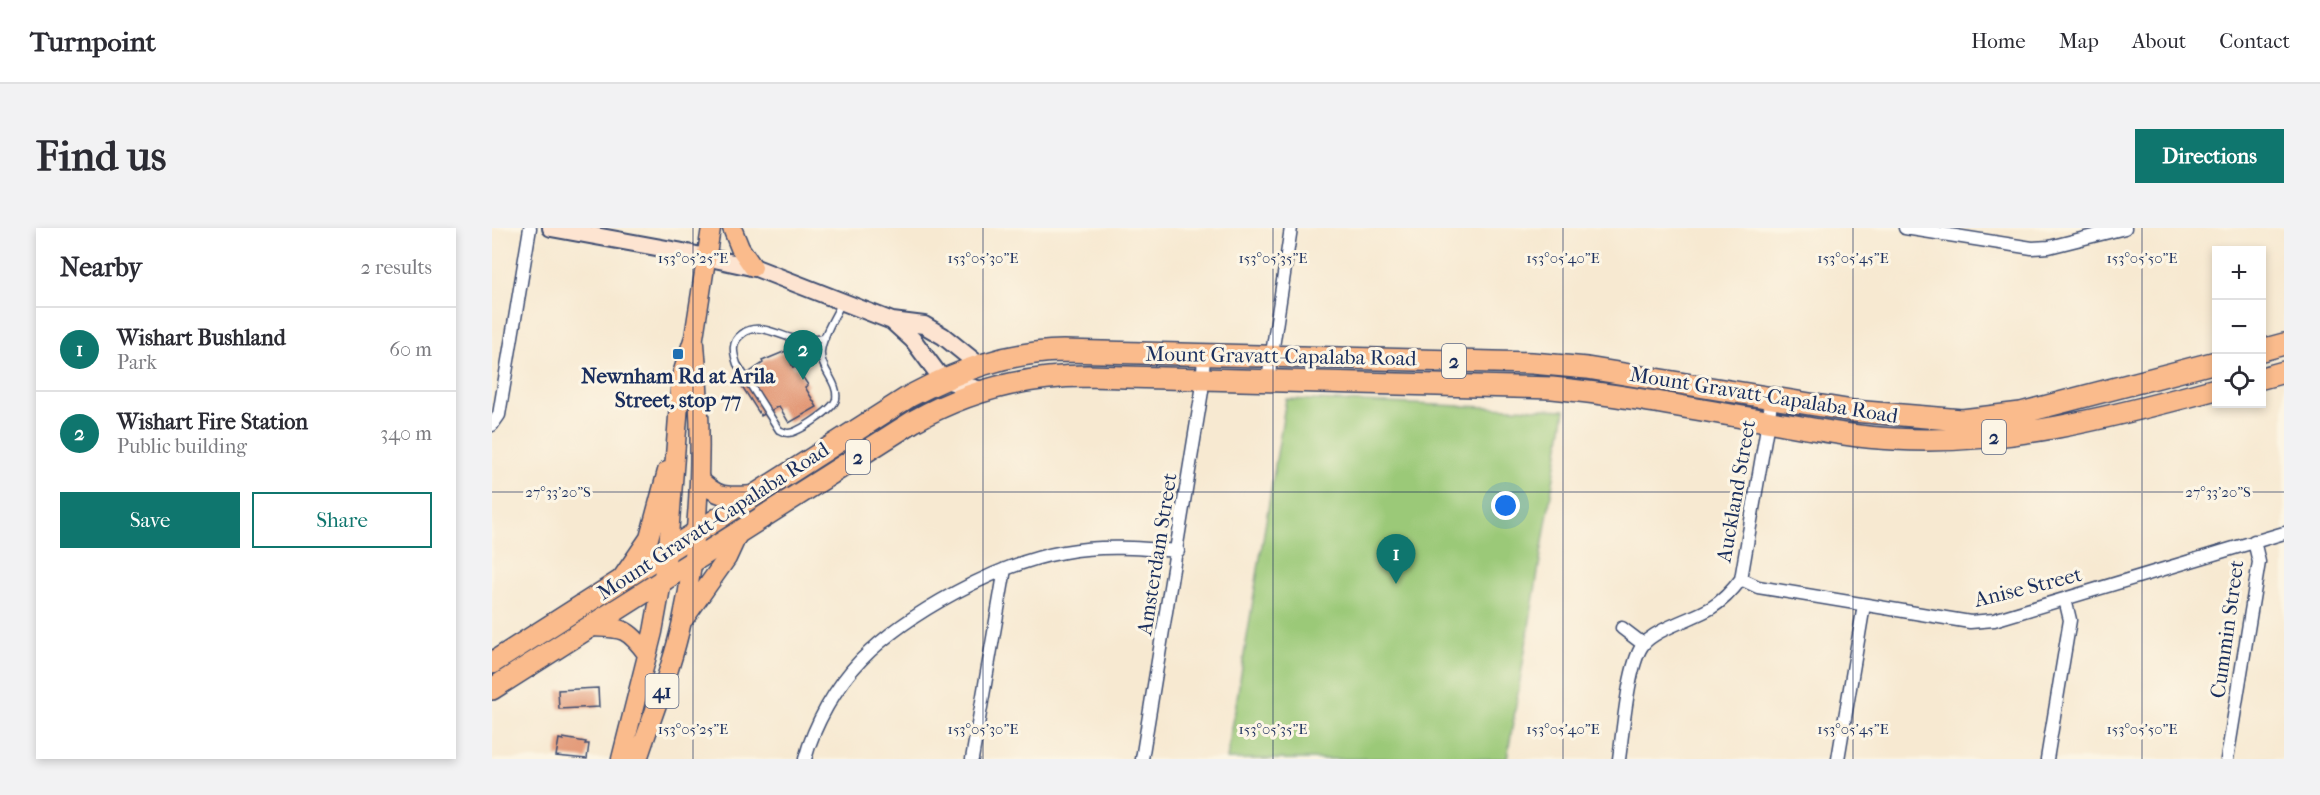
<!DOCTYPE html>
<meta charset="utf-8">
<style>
body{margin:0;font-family:"IM FELL French Canon",serif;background:#f2f2f3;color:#2b2b33}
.controls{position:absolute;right:18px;top:18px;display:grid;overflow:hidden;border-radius:0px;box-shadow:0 3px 9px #0003}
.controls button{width:54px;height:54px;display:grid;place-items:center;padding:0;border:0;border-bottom:2px solid #e1e1e2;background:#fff;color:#2b2b33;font:30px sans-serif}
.you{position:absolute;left:1014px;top:278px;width:21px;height:21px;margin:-15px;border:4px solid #fff;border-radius:50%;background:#1a73e8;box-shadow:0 0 0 9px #1a73e833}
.badge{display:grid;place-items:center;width:39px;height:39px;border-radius:50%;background:#0f766e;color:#fff;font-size:20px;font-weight:700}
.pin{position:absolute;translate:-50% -50px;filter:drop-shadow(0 2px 3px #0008)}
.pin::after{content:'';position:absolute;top:32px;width:21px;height:18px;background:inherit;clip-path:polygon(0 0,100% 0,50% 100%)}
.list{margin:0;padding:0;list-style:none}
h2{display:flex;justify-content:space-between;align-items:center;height:78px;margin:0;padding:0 24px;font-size:26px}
h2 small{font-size:20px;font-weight:400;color:#7c7c81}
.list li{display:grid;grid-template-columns:39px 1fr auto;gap:18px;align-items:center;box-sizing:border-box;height:84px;padding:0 24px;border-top:2px solid #e1e1e2}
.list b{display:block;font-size:22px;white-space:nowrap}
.list p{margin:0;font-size:20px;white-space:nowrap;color:#7c7c81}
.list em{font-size:20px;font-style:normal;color:#7c7c81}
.actions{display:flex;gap:12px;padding:18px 24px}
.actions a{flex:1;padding:14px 0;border:2px solid #0f766e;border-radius:0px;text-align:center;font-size:21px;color:#0f766e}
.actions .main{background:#0f766e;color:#fff}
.icon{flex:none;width:33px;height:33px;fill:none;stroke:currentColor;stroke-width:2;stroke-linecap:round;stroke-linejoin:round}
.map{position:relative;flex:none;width:1792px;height:531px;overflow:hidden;border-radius:0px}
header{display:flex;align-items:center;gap:36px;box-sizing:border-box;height:84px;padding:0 30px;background:#fff;border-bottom:2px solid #e1e1e2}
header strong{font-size:28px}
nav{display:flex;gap:33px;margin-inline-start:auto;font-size:21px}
.intro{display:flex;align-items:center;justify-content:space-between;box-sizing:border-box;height:144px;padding:0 36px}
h1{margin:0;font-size:42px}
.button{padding:15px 27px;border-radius:0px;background:#0f766e;color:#fff;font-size:21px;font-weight:700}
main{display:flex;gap:36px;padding:0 36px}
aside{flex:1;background:#fff;border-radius:0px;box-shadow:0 3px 9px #0003}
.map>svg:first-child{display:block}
</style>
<header>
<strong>Turnpoint</strong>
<nav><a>Home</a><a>Map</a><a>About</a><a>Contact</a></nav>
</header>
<div class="intro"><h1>Find us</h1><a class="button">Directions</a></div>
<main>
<aside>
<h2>Nearby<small>2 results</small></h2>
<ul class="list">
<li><span class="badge">1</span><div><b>Wishart Bushland</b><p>Park</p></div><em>60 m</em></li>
<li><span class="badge">2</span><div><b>Wishart Fire Station</b><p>Public building</p></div><em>340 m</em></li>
</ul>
<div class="actions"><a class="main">Save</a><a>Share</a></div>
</aside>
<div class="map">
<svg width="1792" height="531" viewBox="0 0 1792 531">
<rect width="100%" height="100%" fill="#fcf5e5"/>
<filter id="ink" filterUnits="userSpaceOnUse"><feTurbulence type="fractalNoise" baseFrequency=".0167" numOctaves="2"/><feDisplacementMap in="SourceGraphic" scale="12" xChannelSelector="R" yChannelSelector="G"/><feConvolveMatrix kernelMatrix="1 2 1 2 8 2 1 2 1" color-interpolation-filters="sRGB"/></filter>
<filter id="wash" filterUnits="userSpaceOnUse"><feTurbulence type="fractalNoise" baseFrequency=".008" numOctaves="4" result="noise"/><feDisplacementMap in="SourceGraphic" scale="24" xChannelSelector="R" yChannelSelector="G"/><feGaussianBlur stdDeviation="1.35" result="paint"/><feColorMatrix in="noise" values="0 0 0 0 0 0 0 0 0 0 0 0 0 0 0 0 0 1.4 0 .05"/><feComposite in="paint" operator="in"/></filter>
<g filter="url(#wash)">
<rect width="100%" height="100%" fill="#f7e9d1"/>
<path fill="#9bc978" stroke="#5b7c6b" stroke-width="1.5" d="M794 171 1073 182 1015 531H735Z"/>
<g id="blocks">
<path fill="#e19370" d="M294 123 301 140 304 139 316 157 313 159 325 179 297 195 287 178 269 188 246 152 271 135 270 133Z
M106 460 107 479 67 481 66 462Z
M71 510 94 514 93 516H97L95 531 64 528 67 511 71 512Z"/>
</g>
</g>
<g filter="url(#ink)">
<use href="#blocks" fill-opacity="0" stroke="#3c4b6f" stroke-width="1.5"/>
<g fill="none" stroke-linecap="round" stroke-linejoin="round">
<defs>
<path id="lane" d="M333 110C323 111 314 113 304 111 287 108 266 93 250 106 239 114 241 124 245 136L287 202C290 203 292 205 296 205 306 205 342 181 344 171 347 154 327 140 329 123 331 107 342 90 349 76"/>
<path id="street" d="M1413 0 1540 20 1557 19 1633 0
M776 152 799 0
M0 197 7 187 38 0
M1249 351 1266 359 1478 394 1502 392 1792 305
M1130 400 1151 416
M313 531C322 497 344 458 369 432 415 385 507 335 572 324 609 317 648 320 686 323
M480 531 513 341
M650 531 710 163 712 126
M1127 531C1131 503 1136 439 1150 418 1160 402 1203 390 1219 380 1232 372 1240 363 1249 351L1280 170
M1346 531 1372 377
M1555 531 1578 392 1573 371
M1735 531 1767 334 1762 313"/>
<path id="secondary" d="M59 0 186 23 264 40 400 93 432 97 451 108 487 137
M400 93 421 112 450 151 489 162"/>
<path id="primary" d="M240 0 248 20 261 39
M207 251C226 270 234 269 260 267
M129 351 157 310 175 243
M192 391 235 330 247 304
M97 399C129 400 135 398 155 426
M129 531 161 404 176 321 189 149 202 109 219 0
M146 531C161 485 180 440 190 393 210 303 211 208 203 116"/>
<path id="highway" d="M1770 122 1792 116
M1770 150 1792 144
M0 435 418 168C467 142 516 124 571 123L1040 135 1095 140 1361 183 1470 192 1529 185 1724 134
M0 461 422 193C477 162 533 148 595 148L1060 160C1134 167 1207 182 1280 194 1321 201 1361 209 1402 211 1511 218 1620 189 1724 161"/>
</defs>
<use href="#lane" stroke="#3c4b6f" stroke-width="9"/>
<use href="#street" stroke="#3c4b6f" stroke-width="15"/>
<use href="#secondary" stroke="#3c4b6f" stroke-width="20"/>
<use href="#primary" stroke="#3c4b6f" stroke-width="21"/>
<use href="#highway" stroke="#3c4b6f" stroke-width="24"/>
<use href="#lane" stroke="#fff" stroke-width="6"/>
<use href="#street" stroke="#fff" stroke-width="12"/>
<use href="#secondary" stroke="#fde4d1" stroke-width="16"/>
<use href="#primary" stroke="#fabb8c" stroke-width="18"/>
<use href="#highway" stroke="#fabb8c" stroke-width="21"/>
</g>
</g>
<path fill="none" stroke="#1b2f5e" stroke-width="1.5" stroke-opacity="0.45" d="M201 0V531M491 0V531M781 0V531M1071 0V531M1361 0V531M1650 0V531M0 264H1792"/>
<rect fill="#1f6fb2" stroke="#fcf5e5" stroke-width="2" x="180" y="120" width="12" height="12" rx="3"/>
<g text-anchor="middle" stroke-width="6" stroke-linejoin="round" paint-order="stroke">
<g fill="#fcf5e5" stroke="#5e6a86" stroke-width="1.5">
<rect x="950" y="116" width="24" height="34" rx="4.5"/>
<rect x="1490" y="192" width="24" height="34" rx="4.5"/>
<rect x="354" y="212" width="24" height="34" rx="4.5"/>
<rect x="153.5" y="446" width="33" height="34" rx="4.5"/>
</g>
<g font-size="20" font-weight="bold" fill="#1b2f5e">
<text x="962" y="140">2</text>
<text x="1502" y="216">2</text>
<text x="366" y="236">2</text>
<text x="170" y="470">41</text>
</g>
<g font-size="21" fill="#1b2f5e" stroke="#fcf5e5">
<text transform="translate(789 128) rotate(1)" y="7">Mount Gravatt-Capalaba Road</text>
<text transform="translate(1272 167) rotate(9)" y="7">Mount Gravatt-Capalaba Road</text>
<text transform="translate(1244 263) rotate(-80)" y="7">Auckland Street</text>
<text transform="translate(221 293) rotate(-33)" y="7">Mount Gravatt-Capalaba Road</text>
<text transform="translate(665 326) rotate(-81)" y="7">Amsterdam Street</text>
<text transform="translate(1536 359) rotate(-14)" y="7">Anise Street</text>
<text transform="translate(1735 401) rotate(-82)" y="7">Cummin Street</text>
</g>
<g font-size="21" font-weight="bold" fill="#1b2f5e" stroke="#fcf5e5">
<text x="186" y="155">Newnham Rd at Arila<tspan x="186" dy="24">Street, stop 77</tspan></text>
</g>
</g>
<g font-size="15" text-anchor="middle" fill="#1b2f5e" stroke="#fcf5e5" stroke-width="6" stroke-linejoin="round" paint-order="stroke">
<text x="201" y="35">153°05'25"E</text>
<text x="491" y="35">153°05'30"E</text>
<text x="781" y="35">153°05'35"E</text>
<text x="1071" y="35">153°05'40"E</text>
<text x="1361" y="35">153°05'45"E</text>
<text x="1650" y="35">153°05'50"E</text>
<text x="66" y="269">27°33'20"S</text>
<text x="1726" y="269">27°33'20"S</text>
<text x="201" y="506">153°05'25"E</text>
<text x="491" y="506">153°05'30"E</text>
<text x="781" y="506">153°05'35"E</text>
<text x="1071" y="506">153°05'40"E</text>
<text x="1361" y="506">153°05'45"E</text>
<text x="1650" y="506">153°05'50"E</text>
</g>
</svg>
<div class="controls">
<button>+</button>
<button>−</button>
<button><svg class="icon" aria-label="locate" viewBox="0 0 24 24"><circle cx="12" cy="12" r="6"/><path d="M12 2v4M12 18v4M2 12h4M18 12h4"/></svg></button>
</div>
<div class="you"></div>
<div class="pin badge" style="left:904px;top:356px">1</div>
<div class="pin badge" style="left:311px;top:152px">2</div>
</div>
</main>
